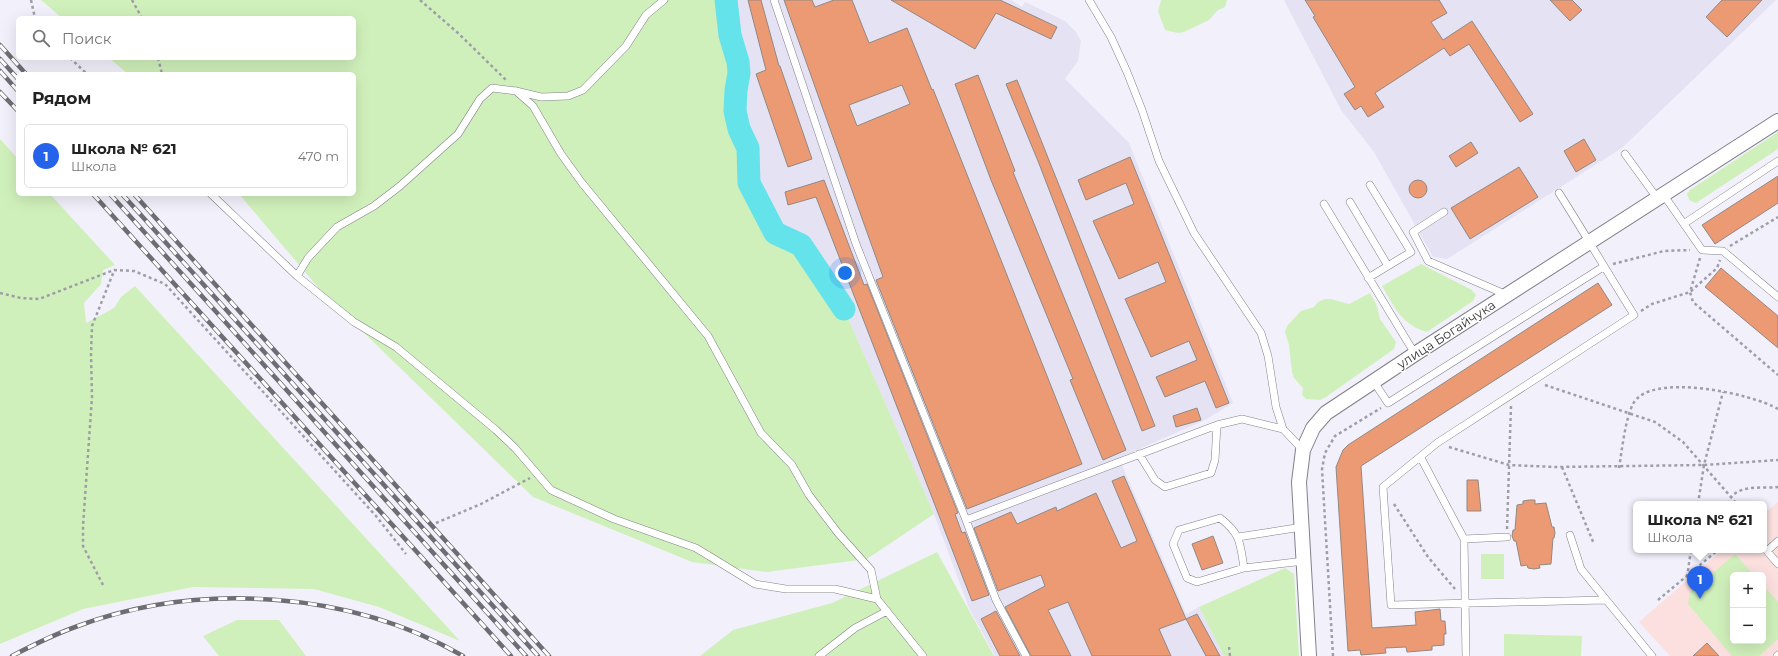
<!DOCTYPE html>
<html lang="ru">
<meta charset="utf-8">
<style>
body{margin:0;font-family:Montserrat,sans-serif;background:#f2f2f2;color:#222}
.controls{position:absolute;right:12px;bottom:12px;display:grid;overflow:hidden;border-radius:6px;box-shadow:0 4px 16px #0002}
.controls button{width:36px;height:36px;display:grid;place-items:center;padding:0;border:0;border-bottom:1px solid #e0e0e0;background:#fff;color:#222;font:20px sans-serif}
.you{position:absolute;left:845px;top:273px;width:14px;height:14px;margin:-10px;border:3px solid #fff;border-radius:50%;background:#1a73e8;box-shadow:0 0 0 6px #1a73e833}
.badge{display:grid;place-items:center;width:26px;height:26px;border-radius:50%;background:#2563eb;color:#fff;font-size:13px;font-weight:700}
.pin{position:absolute;translate:-50% -33px;filter:drop-shadow(0 1px 2px #0008)}
.pin::after{content:'';position:absolute;top:21px;width:14px;height:12px;background:inherit;clip-path:polygon(0 0,100% 0,50% 100%)}
.popup{position:absolute;left:1633px;top:501px;width:134px;height:52px;box-sizing:border-box;display:grid;place-content:center;border-radius:6px;background:#fff;filter:drop-shadow(0 1px 3px #0005);font-size:13px;white-space:nowrap;color:#767676}
.popup b{font-size:15px;color:#222}
.popup::after{content:'';position:absolute;left:50%;top:100%;margin-left:-8px;border:8px solid transparent;border-top-color:#fff}
.list{margin:0;padding:0;list-style:none}
h2{display:flex;justify-content:space-between;align-items:center;height:52px;margin:0;padding:0 16px;font-size:17px}
h2 small{font-size:13px;font-weight:400;color:#767676}
.list li{display:grid;grid-template-columns:26px 1fr auto;gap:12px;align-items:center;box-sizing:border-box;height:64px;margin:0 8px 8px;padding:0 8px;border:1px solid #e0e0e0;border-radius:6px}
.list b{display:block;font-size:15px;white-space:nowrap}
.list p{margin:0;font-size:13px;white-space:nowrap;color:#767676}
.list em{font-size:13px;font-style:normal;color:#767676}
.icon{flex:none;width:22px;height:22px;fill:none;stroke:currentColor;stroke-width:2;stroke-linecap:round;stroke-linejoin:round}
.map{position:relative;flex:none;width:1778px;height:656px;overflow:hidden}
.search{position:absolute;background:#fff;box-shadow:0 4px 16px #0002;left:16px;top:16px;width:340px;height:44px;display:flex;align-items:center;gap:10px;box-sizing:border-box;padding:0 14px;border-radius:6px;color:#767676;font-size:15px}
.panel{position:absolute;background:#fff;box-shadow:0 4px 16px #0002;left:16px;top:72px;width:340px;height:124px;border-radius:6px}
.map>svg:first-child{display:block}
</style>
<div class="map">
<svg width="1778" height="656" viewBox="0 0 1778 656">
<rect width="100%" height="100%" fill="#f2f0fb"/>
<path fill="#e5e2f4" d="M726 0H1011L1022 7 1025 2 1065 21 1076 32 1081 41 1078 61 1065 79 1129 143 1233 403 1203 421 1119 458 1186 614 1199 607 1224 656H995L969 608 934 514 844 309 801 245 775 233 749 183 748 148 739 129 735 111 736 90 739 73 738 62 730 35Z
M1284 0H1776L1622 148 1447 259 1433 257 1374 152 1341 110Z"/>
<path fill="#fbe0df" fill-rule="evenodd" d="M1778 502V656H1670L1639 622 1722 550H1764V514ZM1733 575H1763V641H1733Z"/>
<path fill="#d0f0bb" d="M41 0H726L730 35 738 62 739 73 736 90 735 111 739 129 748 148 749 183 775 233 801 245 844 309 934 514 867 559 766 572 692 562 533 497 322 292 239 194H354V74H128L109 58H354V18H62Z
M1161 0H1227L1225 7 1218 10 1209 20 1184 32 1178 33 1165 30 1158 11Z
M1778 132V149L1696 203 1689 200 1687 194 1690 190Z
M0 139 18 159V194H50L115 265 103 270 101 284 84 303 86 323 114 308 121 297 135 286 460 641 379 607 314 589 193 587 83 609 0 644Z
M1421 264 1472 290 1476 295 1473 301 1427 332C1401 324 1395 308 1382 286Z
M1370 293 1377 306 1380 319 1396 342 1394 349 1326 397 1320 400 1306 399 1302 395 1303 388 1294 378 1292 372 1289 345 1285 332 1287 326 1301 311 1314 307 1318 302 1325 299H1331L1349 304Z
M937 552 994 656H700L733 630 832 603Z
M1481 554H1504V579H1481Z
M1735 554 1754 575H1733V641H1763V585L1778 602V639L1759 656H1732L1688 604 1690 592Z
M1285 568 1294 574 1299 656H1224L1199 607Z
M237 620H279L306 656H219L203 636Z
M1504 634 1582 636 1581 656H1504Z"/>
<g fill="none" stroke-linecap="round" stroke-linejoin="round">
<path stroke="#64e3ea" stroke-width="23" d="M726 0 730 35 738 62 739 73 736 90 735 111 739 129 748 148 749 183 775 233 801 245 844 309"/>
</g>
<path fill="#ec9a73" stroke="#928883" fill-rule="evenodd" d="M748 0H761L779 66H780L812 159 788 167 756 74 766 70Z
M784 0H812L815 7 834 0H852L869 43 907 28 932 90 933 89 1082 464 967 509 876 280 883 277ZM902 85 910 104 857 126 849 105Z
M891 0H1000L1057 27 1051 39 996 13 975 49Z
M1305 0H1439L1447 13 1431 22 1443 40 1472 21 1533 114 1520 122 1469 44 1450 56 1444 48 1375 93 1384 107 1368 117 1361 106 1355 110 1344 94 1355 87 1313 17 1315 16Z
M1550 0H1572L1582 10 1570 21Z
M1722 0H1762L1727 37 1706 17Z
M978 75 1015 171 1013 172 1126 450 1103 460 1070 380 1073 379 991 180 955 84Z
M1017 80 1155 426 1142 431 1038 161 1006 84Z
M1584 139 1596 160 1576 172 1564 151Z
M1471 142 1478 153 1456 167 1449 156Z
M1130 157 1229 403 1216 408 1205 381 1165 397 1156 377 1197 360 1189 341 1151 357 1125 299 1166 282 1158 262 1119 279 1093 221 1134 204 1126 183 1086 200 1078 180Z
M1519 167 1538 197 1470 239 1451 208Z
M1778 176V203L1715 244 1702 225Z
M824 180 864 285 867 284 958 513 955 514 962 533 965 532 989 595 972 601 816 197 788 205 785 192Z
M1409 189a9 9 0 1 1 18 0a9 9 0 1 1-18 0Z
M1721 268 1778 316V348L1705 287Z
M1598 283 1612 305 1361 466 1372 628 1416 625 1415 612 1440 609 1441 621H1445L1446 634H1444V645L1432 646V650L1407 652 1406 647 1385 648 1386 653 1361 655 1360 650 1348 651 1336 467 1343 450 1348 445Z
M1197 408 1201 420 1176 427 1173 416Z
M1124 476 1186 619 1159 629 1171 656H1092L1068 602 1048 610 1071 656H1031L1005 607 1045 586 1041 575 998 591 974 528 1011 512 1017 524 1056 507 1057 511 1096 493 1121 548 1137 541 1112 481Z
M1467 480H1478L1481 511H1467Z
M1529 500H1535V504L1546 503 1552 527H1554L1555 533 1554 538H1553L1551 564 1539 565 1540 568 1534 569 1528 568 1527 565 1521 566 1516 541H1514L1512 536 1513 530H1515L1517 505 1523 504V501Z
M1213 536 1223 563 1202 570 1192 544Z
M996 611 1020 656H1000L981 619Z
M1197 614 1220 656H1206L1186 619Z
M1707 643 1719 656H1693Z"/>
<g fill="none" stroke-linecap="round" stroke-linejoin="round">
<defs>
<path id="lane" d="M774 0 856 244 966 520 996 600 1026 656
M1089 0 1111 37 1127 72 1142 110 1159 161 1194 233 1261 333 1268 356 1276 407 1283 429 1303 450
M516 91 533 106 561 154 582 183 708 336 761 433 792 465 809 495 838 533 871 570 877 599 923 656
M1625 154 1657 198
M1559 193C1585 234 1609 275 1634 315L1437 443 1383 487 1391 605 1605 600
M211 194 297 276 354 322 396 347 496 430 515 448 551 490 614 519 696 548 755 584 786 589H835L877 599
M1663 194 1702 250 1723 251 1778 297
M1350 202 1388 266
M1324 204 1415 354
M1444 212 1413 232 1428 261 1507 295
M1685 223 1778 161
M297 276 308 258 337 227 374 206 400 186 458 134 480 99 492 88 516 91 541 97 568 96 583 90 626 46 646 15 664 0
M1368 278 1411 252 1370 185
M1374 382 1388 403 1603 267
M1139 454 1155 480 1165 487 1211 473 1215 460 1217 425
M1421 458 1464 539 1466 656
M1220 518C1241 534 1240 543 1244 568L1197 582 1187 578 1173 544 1179 530Z
M966 520 1217 425 1242 419 1283 429
M1570 535 1581 569 1652 656
M1238 537 1302 527
M1464 539 1507 537
M1778 541 1767 551 1778 564
M1244 568 1304 561
M819 656 855 628 887 611
M1777 656 1778 655"/>
<path id="street" d="M1309 656 1299 482 1303 450 1313 428 1326 413 1415 354 1778 121"/>
</defs>
<use href="#lane" stroke="#82818a" stroke-width="8"/>
<use href="#street" stroke="#82818a" stroke-width="16"/>
<path stroke="#9f9ea6" stroke-width="2.5" stroke-dasharray="3 3" stroke-linecap="butt" d="M31 0 35 18
M132 0 142 18
M420 0 458 33 506 80
M70 58 87 74
M158 58 162 74
M1730 246 1778 217
M1700 258 1690 292 1693 302 1778 375
M1613 264 1664 251 1690 250
M0 293 21 298 39 299 114 270 134 271 165 284 376 516 406 554
M1641 311 1652 304 1690 292 1717 268 1720 260
M1545 385 1655 422 1683 442 1737 504
M1449 447 1509 465 1556 467 1704 465 1778 460
M1562 467 1594 544
M1619 468C1622 450 1625 420 1633 404 1650 371 1753 394 1778 409
M1394 504 1428 557 1455 589
M1698 504 1704 465 1723 392
M1728 504C1734 483 1761 489 1778 487
M436 523 481 504 530 478
M1507 529 1511 406
M1687 577 1691 550
M103 585 83 546V526L92 397 91 354 92 326 114 271
M1658 600 1718 550
M1229 647 1230 656
M1333 656 1322 469 1325 453 1335 436 1381 408"/>
<use href="#lane" stroke="#fff" stroke-width="7"/>
<use href="#street" stroke="#fff" stroke-width="14"/>
<defs>
<path id="rail" d="M0 45 26 74
M0 59 18 79
M0 71 18 91
M0 92 18 111
M93 194 511 656
M110 194 526 656
M122 194 538 656
M134 194 549 656
M12 656C33 645 55 634 78 626 199 581 351 591 463 656"/>
</defs>
<use href="#rail" stroke="#6e6d73" stroke-width="4.5"/>
<use href="#rail" stroke="#fff" stroke-width="3" stroke-dasharray="9" stroke-linecap="butt"/>
</g>
<g text-anchor="middle" stroke-width="3" stroke-linejoin="round" paint-order="stroke">
<g font-size="13" fill="#39393d" stroke="#fff">
<text transform="translate(1446 334) rotate(-33)" y="5">улица Богайчука</text>
</g>
</g>
</svg>
<div class="controls">
<button>+</button>
<button>−</button>
</div>
<div class="you"></div>
<div class="pin badge" style="left:1700px;top:599px">1</div>
<div class="popup"><b>Школа № 621</b>Школа</div>
<div class="search"><svg class="icon" aria-label="search" viewBox="0 0 24 24"><circle cx="10" cy="10" r="6"/><path d="M15 15l6 6"/></svg>Поиск</div>
<section class="panel">
<h2>Рядом<small></small></h2>
<ul class="list">
<li><span class="badge">1</span><div><b>Школа № 621</b><p>Школа</p></div><em>470 m</em></li>
</ul>
</section>
</div>
